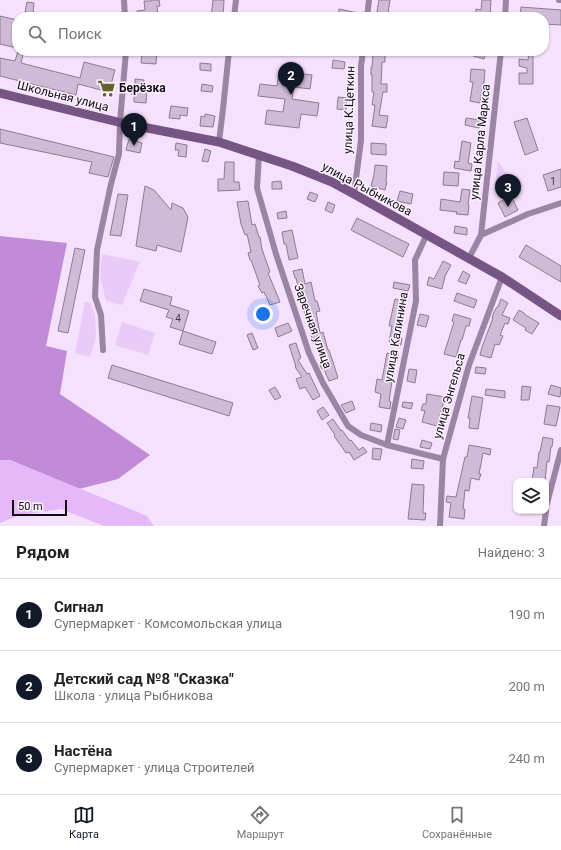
<!DOCTYPE html>
<html lang="ru">
<meta charset="utf-8">
<style>
body{margin:0;font-family:Roboto,sans-serif;background:#f6f6f6;color:#202124}
.controls{position:absolute;right:12px;bottom:12px;display:grid;overflow:hidden;border-radius:8px;box-shadow:0 1px 3px #0004}
.controls button{width:36px;height:36px;display:grid;place-items:center;padding:0;border:0;border-bottom:1px solid #e0e0e0;background:#fff;color:#202124;font:20px sans-serif}
.scale{position:absolute;left:12px;bottom:10px;width:55px;box-sizing:border-box;padding-left:4px;border:2px solid #130c16;border-top:0;font-size:11px;line-height:14px;white-space:nowrap;color:#130c16;-webkit-text-stroke:3px #fbf2fe;paint-order:stroke}
.you{position:absolute;left:263px;top:314px;width:14px;height:14px;margin:-10px;border:3px solid #fff;border-radius:50%;background:#1a73e8;box-shadow:0 0 0 6px #1a73e833}
.badge{display:grid;place-items:center;width:26px;height:26px;border-radius:50%;background:#111827;color:#fff;font-size:13px;font-weight:700}
.pin{position:absolute;translate:-50% -33px;filter:drop-shadow(0 1px 2px #0008)}
.pin::after{content:'';position:absolute;top:21px;width:14px;height:12px;background:inherit;clip-path:polygon(0 0,100% 0,50% 100%)}
.list{margin:0;padding:0;list-style:none}
h2{display:flex;justify-content:space-between;align-items:center;height:52px;margin:0;padding:0 16px;font-size:17px}
h2 small{font-size:13px;font-weight:400;color:#757577}
.list li{display:grid;grid-template-columns:26px 1fr auto;gap:12px;align-items:center;box-sizing:border-box;height:72px;padding:0 16px;border-top:1px solid #e0e0e0}
.list b{display:block;font-size:15px;white-space:nowrap}
.list p{margin:0;font-size:13px;white-space:nowrap;color:#757577}
.list em{font-size:13px;font-style:normal;color:#757577}
.icon{flex:none;width:22px;height:22px;fill:none;stroke:currentColor;stroke-width:2;stroke-linecap:round;stroke-linejoin:round}
.map{position:relative;flex:none;width:561px;height:526px;overflow:hidden}
.search{position:absolute;background:#fff;box-shadow:0 1px 3px #0004;left:12px;right:12px;top:12px;height:44px;display:flex;align-items:center;gap:10px;box-sizing:border-box;padding:0 14px;border-radius:16px;color:#757577;font-size:15px}
.sheet{height:268px;background:#fff}
nav{display:flex;justify-content:space-around;align-items:center;box-sizing:border-box;height:56px;border-top:1px solid #e0e0e0;background:#fff;font-size:11px;color:#757577}
nav a{display:grid;justify-items:center;gap:2px}
nav .on{color:#111827}
.map>svg:first-child{display:block}
</style>
<div class="map">
<svg width="561" height="526" viewBox="0 0 561 526">
<rect width="100%" height="100%" fill="#f5e0fd"/>
<path fill="#eacaf7" d="M498 161 512 182 495 187Z
M102 254 140 262 122 305 106 301 100 277Z
M85 302H90L95 315 96 337 90 357 75 353Z
M122 322 155 333 148 355 115 345Z"/>
<path fill="#c18bd7" d="M0 236 67 243 46 346 67 351 60 394 150 455 118 479 79 489 10 460H0Z"/>
<path fill="#e5b8f7" d="M0 460H10L147 516 154 526H104L61 509 20 515 0 523Z"/>
<path fill="#cfbbd7" stroke="#8d7a94" d="M151 0H159L160 6H157L158 17H138L137 11 145 10 144 1H151Z
M213 0H224L223 17H211Z
M379 0H390L388 13 393 14V17H376Z
M482 0H491L490 17H475L476 9 481 10Z
M27 2 34 3 33 13 25 12Z
M521 7 561 10V25L544 24V17H520Z
M339 9 363 14V17H338Z
M0 16 17 20V48L0 44Z
M18 51H24L21 63 80 78 84 62 115 70 109 92 78 84 76 95 0 76V58L15 61Z
M142 51H157L156 64 141 63Z
M474 51H486L484 59 473 56Z
M529 53 533 54V84H519V73H527V68L519 66V59L528 60Z
M373 54 385 55V62H382L381 84H387V92H383L379 115 388 116 386 128 372 126 375 105H372L374 92H372V75H371V67H372Z
M333 60 345 62 344 69 332 68Z
M200 63 211 64V71L200 70Z
M471 69 485 70 484 83H483L480 103 470 101 473 82H470Z
M279 71 312 75 310 89 294 87 292 99 319 103 317 116 301 114 299 128 265 124 267 110 283 112 285 99 258 96 260 84 277 86Z
M135 79 144 80 143 89 147 90 146 103 134 102V95L131 94 132 88H135Z
M202 84 213 86 212 92 201 91Z
M338 97 347 98 346 110 337 109Z
M171 106 188 108 187 116 180 115V119L169 118Z
M205 114 215 116 213 127 200 126 201 116 205 117Z
M466 118 480 120 479 128 465 125Z
M527 118 538 150 525 155 514 122Z
M0 129 114 157 108 177 89 173 92 162 0 143Z
M129 139 142 143 140 153 126 150Z
M462 141 471 143 468 163 472 164 471 171 454 168 455 161 459 162Z
M176 143 187 145 186 157 178 156 179 150H175Z
M371 143 386 144V155L371 154Z
M205 149 211 151 208 162 202 161Z
M225 162H234V182H239L240 190 218 191V179H224Z
M375 165 387 166 386 182H387L385 190 371 186 374 175Z
M561 169V187L548 191 543 175Z
M444 172 459 173 458 186 443 185Z
M281 181 282 189H272V182Z
M145 186 154 190 171 210 172 203 183 208 188 217 181 252 157 245 156 251 136 246Z
M462 189 470 190 468 205H469L468 215 456 214 457 212 440 210 441 199 460 202Z
M400 191 413 194 411 204 397 201Z
M310 192 318 195 315 202 307 199Z
M118 194 128 195 121 236 110 235Z
M511 196 518 210 505 217 498 203Z
M248 201 252 225 255 224 259 237H260L262 249 270 272 268 273 280 302 270 305 264 292 262 293 258 286 260 285 251 260H250L248 253 251 252 247 234 245 235 241 224 237 202Z
M328 202 335 205 332 213 325 210Z
M286 211 287 218 278 219 277 213Z
M357 218 409 244 403 257 351 230Z
M455 226 467 228V235L454 233Z
M292 230 298 258 289 260 286 244H284L282 232Z
M526 245 561 266V282L519 257Z
M75 248 85 250 68 333 58 331Z
M443 261 451 265 445 276 442 289 427 285 429 277 434 279Z
M302 269 305 284 311 282 315 301H317L320 311 316 312 320 333 323 332 328 350H329L332 359 338 378 329 381 324 369H322L319 363 322 362 316 343 314 344 311 335 308 314 305 315 296 278H295L293 271Z
M463 271 470 275 466 284 458 281Z
M394 282 410 285 408 291 393 288Z
M144 289 172 297 170 305 189 311 183 331 170 327 173 319 166 317 169 310 140 301Z
M457 293 477 300 474 308 454 301Z
M395 299 405 302 402 319 403 320 400 338H402L401 345 389 342 392 326H389Z
M501 299 508 303 502 315 510 318 508 324 505 323 500 335 503 336 499 345 495 344 491 358 480 355 482 347 493 318H492L494 312 497 307H498Z
M519 310 524 313V314L539 323 532 334 525 330 526 328 513 320Z
M420 314 429 316 426 327 417 325Z
M454 314 471 319 469 326H466L462 340H461L456 357 444 354 454 322 452 321Z
M288 323 292 331 278 337 275 328Z
M183 331 216 342 212 354 179 344Z
M252 333 258 348 253 350 247 335Z
M296 343 301 358 298 360 307 374 309 373 320 396 313 400 305 387 300 389 296 379 302 377 295 367H296L289 345Z
M387 353 398 355 397 361H396L391 382H392L389 401 391 402 390 409 379 407 381 394 375 392 377 379 382 380Z
M112 365 233 403 229 416 108 378Z
M476 367 486 368 485 374 475 373Z
M409 369 417 370 415 383 407 381Z
M551 385 561 388 560 397 548 394Z
M522 386 531 387 529 400H521Z
M275 387 281 397 275 400 269 390Z
M486 389 505 391V398L485 395Z
M427 394 445 397 437 426 422 422 425 411 421 410 423 404H426Z
M472 396 483 398 478 429 469 428 470 418H468Z
M352 401 355 409 346 413 341 405Z
M403 402 413 403 411 409 402 407Z
M547 405 560 407 556 426 544 424Z
M323 407 329 415 322 420 317 411Z
M399 418 406 420 403 429 396 427Z
M333 419 341 431 342 430 350 441 351 440 359 450 363 447 367 452 354 460 349 452 346 453 334 436 335 435 327 423Z
M371 423 382 425 381 432 370 430Z
M395 429 400 430 398 440 393 439Z
M543 437 553 439 552 447H551L549 462 547 461 545 481H532L534 467 537 468 539 452H540Z
M422 440 432 443 430 449 420 447Z
M469 445 491 449 490 455 483 453 479 474H481L479 480 471 478 469 491 465 490 463 509H465L464 519 449 517 451 503 446 502 447 496 456 497 465 457H467Z
M373 448 382 449 380 460 372 459Z
M412 459 424 461 423 469 411 468Z
M412 484 424 485 423 513H426L425 520 408 519Z"/>
<g fill="none" stroke-linecap="round" stroke-linejoin="round">
<path stroke="#9c84a5" stroke-width="6" d="M124 0 125 17
M559 0H561
M234 17 236 0
M367 17 369 0
M505 17 506 0
M219 142 223 109 229 51
M259 154 257 188 276 254 309 353 323 383 348 426 361 435 387 445 443 459
M354 194 361 140V66L363 51
M481 235 501 51
M469 258 481 235 528 214 561 203
M103 350 101 315 95 297 97 250 111 184 119 154 120 122 126 51
M387 445 416 301 415 260 427 234
M546 507 561 450
M440 526 443 459 469 365 502 277
M544 526 546 511"/>
<path stroke="#765483" stroke-width="9" d="M0 93 122 123 219 142 292 166 332 182 354 194 502 277 561 316"/>
</g>
<defs>
<symbol id="supermarket-bare" viewBox="-9 -9 18 18"><path d="M-6-5.5h2.5l.6 2H6L4.5 2H-2.5L-4.4-4H-6ZM-1.5 3.2a1.3 1.3 0 1 0 .1 0ZM3 3.2a1.3 1.3 0 1 0 .1 0Z" fill="#65622f" stroke="#fbf2fe" stroke-width="2.5" paint-order="stroke"/></symbol>
</defs>
<g fill-rule="evenodd">
<use href="#supermarket-bare" x="94" y="76" width="25" height="25"/>
</g>
<g text-anchor="middle" stroke-width="3" stroke-linejoin="round" paint-order="stroke">
<g font-size="10" fill="#423846">
<text x="553" y="185">1</text>
<text x="178" y="322">4</text>
</g>
<g font-size="12" font-weight="bold" fill="#130c16" stroke="#fbf2fe" text-anchor="start">
<text x="119" y="92">Берёзка</text>
</g>
<g font-size="12" fill="#130c16" stroke="#fbf2fe">
<text transform="translate(63 96) rotate(14)" y="4">Школьная улица</text>
<text transform="translate(349 110) rotate(-88)" y="4">улица К.Цеткин</text>
<text transform="translate(480 142) rotate(-84)" y="4">улица Карла Маркса</text>
<text transform="translate(367 189) rotate(28)" y="4">улица Рыбникова</text>
<text transform="translate(313 326) rotate(70)" y="4">Заречная улица</text>
<text transform="translate(396 337) rotate(-80)" y="4">улица Калинина</text>
<text transform="translate(449 396) rotate(-74)" y="4">улица Энгельса</text>
</g>
</g>
</svg>
<div class="controls">
<button><svg class="icon" aria-label="layers" viewBox="0 0 24 24"><path d="M12 4l9 5-9 5-9-5zM3 14l9 5 9-5"/></svg></button>
</div>
<div class="scale">50 m</div>
<div class="you"></div>
<div class="pin badge" style="left:134px;top:146px">1</div>
<div class="pin badge" style="left:291px;top:95px">2</div>
<div class="pin badge" style="left:508px;top:207px">3</div>
<div class="search"><svg class="icon" aria-label="search" viewBox="0 0 24 24"><circle cx="10" cy="10" r="6"/><path d="M15 15l6 6"/></svg>Поиск</div>
</div>
<section class="sheet">
<h2>Рядом<small>Найдено: 3</small></h2>
<ul class="list">
<li><span class="badge">1</span><div><b>Сигнал</b><p>Супермаркет · Комсомольская улица</p></div><em>190 m</em></li>
<li><span class="badge">2</span><div><b>Детский сад №8 &quot;Сказка&quot;</b><p>Школа · улица Рыбникова</p></div><em>200 m</em></li>
<li><span class="badge">3</span><div><b>Настёна</b><p>Супермаркет · улица Строителей</p></div><em>240 m</em></li>
</ul>
</section>
<nav>
<a class="on"><svg class="icon" aria-label="map" viewBox="0 0 24 24"><path d="M3 6l6-2 6 2 6-2v14l-6 2-6-2-6 2zM9 4v14M15 6v14"/></svg>Карта</a>
<a><svg class="icon" aria-label="directions" viewBox="0 0 24 24"><path d="M12 3l9 9-9 9-9-9zM9 14v-3h6M13 9l2 2-2 2"/></svg>Маршрут</a>
<a><svg class="icon" aria-label="saved" viewBox="0 0 24 24"><path d="M7 4h10v16l-5-4-5 4z"/></svg>Сохранённые</a>
</nav>
